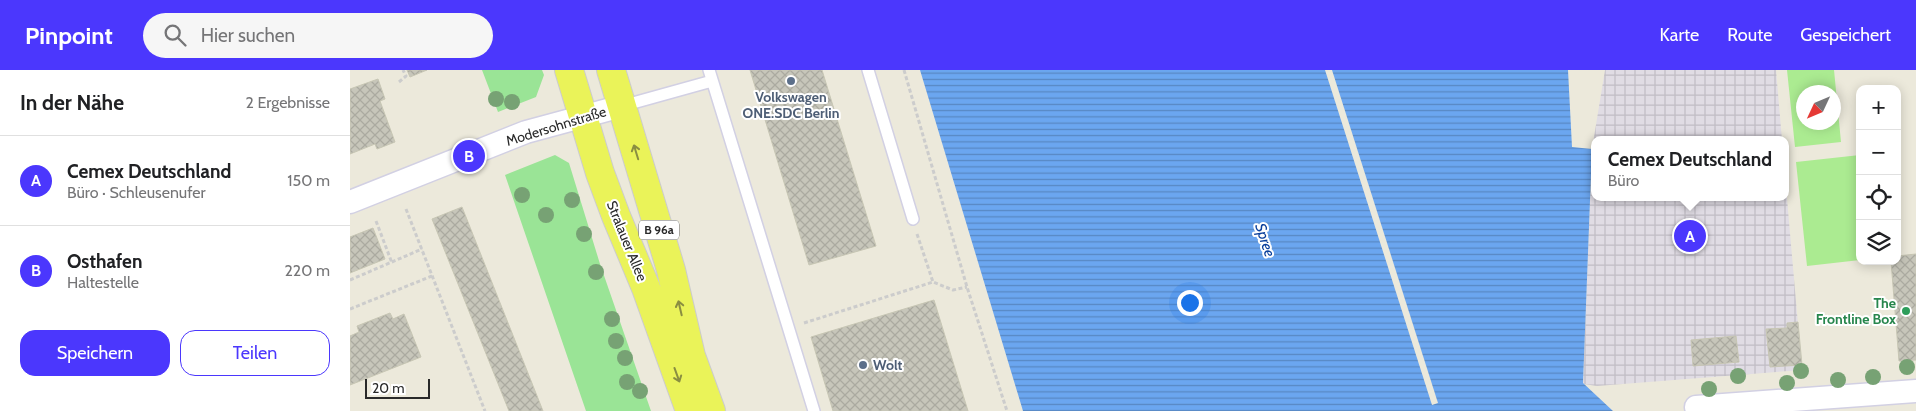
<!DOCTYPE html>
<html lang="de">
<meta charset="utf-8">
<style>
body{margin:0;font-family:Cabin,sans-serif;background:#f6f6f6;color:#202124}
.controls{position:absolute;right:15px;top:15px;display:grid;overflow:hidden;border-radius:10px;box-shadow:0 2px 12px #0003}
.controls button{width:45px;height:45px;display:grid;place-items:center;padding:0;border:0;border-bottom:1px solid #e0e0e0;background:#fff;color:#202124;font:25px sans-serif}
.compass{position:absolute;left:1446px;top:15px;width:45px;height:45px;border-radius:50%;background:#fff;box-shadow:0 2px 12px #0003;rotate:226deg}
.scale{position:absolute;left:15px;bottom:12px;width:65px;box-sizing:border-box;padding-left:5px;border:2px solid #292929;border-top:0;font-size:14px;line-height:18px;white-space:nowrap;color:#292929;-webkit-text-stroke:4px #fff;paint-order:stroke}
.you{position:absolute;left:839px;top:232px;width:18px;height:18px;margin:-12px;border:4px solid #fff;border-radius:50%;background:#1a73e8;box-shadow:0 0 0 8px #1a73e833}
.badge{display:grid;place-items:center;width:32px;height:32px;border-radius:50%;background:#4b37fd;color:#fff;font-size:16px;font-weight:700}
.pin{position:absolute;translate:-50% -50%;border:2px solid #fff;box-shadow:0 1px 5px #0006}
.popup{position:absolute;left:1241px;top:66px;width:198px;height:65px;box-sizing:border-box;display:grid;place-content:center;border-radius:10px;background:#fff;filter:drop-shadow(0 1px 4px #0005);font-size:16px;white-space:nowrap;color:#757577}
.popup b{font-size:19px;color:#202124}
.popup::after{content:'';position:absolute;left:50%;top:100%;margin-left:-10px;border:10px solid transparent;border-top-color:#fff}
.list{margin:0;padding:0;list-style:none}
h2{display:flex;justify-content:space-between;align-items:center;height:65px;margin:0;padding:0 20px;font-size:21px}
h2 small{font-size:16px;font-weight:400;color:#757577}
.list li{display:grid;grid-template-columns:32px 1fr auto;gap:15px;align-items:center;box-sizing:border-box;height:90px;padding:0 20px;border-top:1px solid #e0e0e0}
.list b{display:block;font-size:19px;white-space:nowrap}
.list p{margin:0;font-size:16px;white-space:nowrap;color:#757577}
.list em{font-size:16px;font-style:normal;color:#757577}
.actions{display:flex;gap:10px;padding:15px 20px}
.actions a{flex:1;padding:11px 0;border:1px solid #4b37fd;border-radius:15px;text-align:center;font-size:18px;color:#4b37fd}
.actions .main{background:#4b37fd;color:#fff}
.icon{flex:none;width:28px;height:28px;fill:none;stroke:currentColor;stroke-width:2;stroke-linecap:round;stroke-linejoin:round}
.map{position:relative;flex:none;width:1566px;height:341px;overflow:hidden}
header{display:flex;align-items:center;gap:30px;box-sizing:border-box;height:70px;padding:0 25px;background:#4b37fd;color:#fff}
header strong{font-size:24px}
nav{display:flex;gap:28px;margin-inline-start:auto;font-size:18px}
.search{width:350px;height:45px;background:#f6f6f6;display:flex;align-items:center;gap:12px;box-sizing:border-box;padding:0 18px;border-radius:28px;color:#757577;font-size:19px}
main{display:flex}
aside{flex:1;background:#fff}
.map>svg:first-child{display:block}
</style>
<header>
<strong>Pinpoint</strong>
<div class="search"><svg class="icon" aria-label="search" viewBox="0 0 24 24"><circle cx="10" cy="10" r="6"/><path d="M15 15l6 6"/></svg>Hier suchen</div>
<nav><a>Karte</a><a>Route</a><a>Gespeichert</a></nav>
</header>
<main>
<aside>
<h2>In der Nähe<small>2 Ergebnisse</small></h2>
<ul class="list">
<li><span class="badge">A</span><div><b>Cemex Deutschland</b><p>Büro · Schleusenufer</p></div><em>150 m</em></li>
<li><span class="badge">B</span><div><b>Osthafen</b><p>Haltestelle</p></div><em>220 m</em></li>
</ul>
<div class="actions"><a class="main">Speichern</a><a>Teilen</a></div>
</aside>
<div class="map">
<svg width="1566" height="341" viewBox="0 0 1566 341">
<defs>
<pattern id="industrial-grid" width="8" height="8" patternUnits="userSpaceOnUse" patternTransform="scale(1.25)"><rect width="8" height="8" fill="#e0dce4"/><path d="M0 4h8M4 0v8" fill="none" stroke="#c0bdc4"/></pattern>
<pattern id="water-rules" width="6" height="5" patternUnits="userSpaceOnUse" patternTransform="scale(1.25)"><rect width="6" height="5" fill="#6ba6f0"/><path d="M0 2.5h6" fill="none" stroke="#5887c2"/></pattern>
<pattern id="building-cross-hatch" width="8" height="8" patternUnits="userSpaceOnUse" patternTransform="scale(1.25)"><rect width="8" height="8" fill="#c7c6ba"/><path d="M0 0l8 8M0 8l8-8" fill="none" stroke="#abaaa0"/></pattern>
</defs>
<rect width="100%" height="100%" fill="#ece9db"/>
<path fill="url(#industrial-grid)" d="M1255 0H1426L1432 70H1245V127H1435V106L1452 300 1247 316 1233 314 1242 79Z"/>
<path fill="#9ae496" d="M132 0H192L194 5 186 27 148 42Z
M205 85 219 93 250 194 301 341H236L155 105Z"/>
<path fill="#abeb91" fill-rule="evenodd" d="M1437 0H1484L1491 72 1445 77ZM1454 22H1484V52H1454Z
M1510 85V190L1457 196 1446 92Z"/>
<path fill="url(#water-rules)" d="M570 0H1218L1222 77 1242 79 1233 313 1263 341H673Z"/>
<path fill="#ece9db" d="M975 0H982L1088 333 1082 335Z"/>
<path fill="url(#building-cross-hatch)" stroke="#c7c6b4" d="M57 0H77L60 7Z
M400 0H472L526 176 459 195Z
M28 9 35 29 30 31 45 72 27 79 25 74 0 84V19Z
M112 137 193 341H159L92 174 82 149Z
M23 158 35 189 0 203V167Z
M1566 184V290L1549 291 1541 191H1547V186Z
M584 230 618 341H483L461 267Z
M40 243 43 249 54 244 71 287 0 315V266L9 262 7 256Z
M1448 252 1452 295 1420 297 1416 259 1437 258V253Z
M1386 266 1389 292 1343 296 1341 270Z"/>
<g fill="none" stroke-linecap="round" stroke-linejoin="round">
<defs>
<path id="lane" d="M359 0 464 341
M518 0 563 149
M272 36 362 11"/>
<path id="street" d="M0 132 176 62 272 36
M1346 337 1566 321"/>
<path id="primary" d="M219 0 250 103 266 146 296 218 340 341
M261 0 321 200 341 286 361 341"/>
</defs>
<use href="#lane" stroke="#d2d0e3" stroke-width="14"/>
<use href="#street" stroke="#d2d0e3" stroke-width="25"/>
<use href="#primary" stroke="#ccc" stroke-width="30"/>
<path stroke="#ccc" stroke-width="3" stroke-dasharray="4 2.5" stroke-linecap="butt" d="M554 0 617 217 657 341
M49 12 56 6 53 0
M56 139 135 341
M26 151 42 193
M567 164 583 212
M0 210 72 179
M0 239 82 206
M454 253 583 212 603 220 617 217"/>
<use href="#lane" stroke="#fff" stroke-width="11"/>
<use href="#street" stroke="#fff" stroke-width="22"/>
<use href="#primary" stroke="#eaf359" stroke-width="28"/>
</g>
<g fill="#77a274">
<circle cx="146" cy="29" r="8"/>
<circle cx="162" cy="32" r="8"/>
<circle cx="172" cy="125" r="8"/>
<circle cx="222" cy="130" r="8"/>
<circle cx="196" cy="145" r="8"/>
<circle cx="234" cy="164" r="8"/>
<circle cx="246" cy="202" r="8"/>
<circle cx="262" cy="249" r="8"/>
<circle cx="266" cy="271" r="8"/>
<circle cx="275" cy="288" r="8"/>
<circle cx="1557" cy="297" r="8"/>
<circle cx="1451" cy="301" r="8"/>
<circle cx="1388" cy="306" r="8"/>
<circle cx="1523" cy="307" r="8"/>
<circle cx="1488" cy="310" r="8"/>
<circle cx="277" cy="312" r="8"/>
<circle cx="1437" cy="313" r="8"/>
<circle cx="1359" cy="319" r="8"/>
<circle cx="290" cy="321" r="8"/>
</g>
<defs><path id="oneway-shaft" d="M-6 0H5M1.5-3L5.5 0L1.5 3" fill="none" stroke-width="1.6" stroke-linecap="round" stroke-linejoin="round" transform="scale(1.25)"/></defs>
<g stroke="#8a8e41">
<use href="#oneway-shaft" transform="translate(286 82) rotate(-107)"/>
<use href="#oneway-shaft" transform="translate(330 238) rotate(-103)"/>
<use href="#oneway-shaft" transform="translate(327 305) rotate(70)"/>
</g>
<g fill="#5c6f8a" stroke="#fff" stroke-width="2">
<circle cx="441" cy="11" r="5"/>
<circle cx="513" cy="295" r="5"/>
</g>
<circle fill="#2e9e5b" stroke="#fff" stroke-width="2" cx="1556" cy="241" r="5"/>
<g text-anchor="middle" stroke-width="4" stroke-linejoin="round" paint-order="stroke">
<rect fill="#fff" stroke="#696969" stroke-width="1" x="289" y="150.5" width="40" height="19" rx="4"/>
<g font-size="12" font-weight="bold" fill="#292929">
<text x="309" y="164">B 96a</text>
</g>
<g font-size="14" font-weight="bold" fill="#4e5e75" stroke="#fff">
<text x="441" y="32">Volkswagen<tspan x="441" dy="16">ONE.SDC Berlin</tspan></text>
<text x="523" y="300" text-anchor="start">Wolt</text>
</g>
<g font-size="14" fill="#292929" stroke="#fff">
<text transform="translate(206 56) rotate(-17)" y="5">Modersohnstraße</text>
<text transform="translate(277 171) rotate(68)" y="5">Stralauer Allee</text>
</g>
<g font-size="14" font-weight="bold" fill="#27864d" stroke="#fff" text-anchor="end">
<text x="1546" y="238">The<tspan x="1546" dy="16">Frontline Box</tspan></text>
</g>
<g font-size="15" font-style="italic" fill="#0b409c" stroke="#fff">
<text transform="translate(915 170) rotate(72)" y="5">Spree</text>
</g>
</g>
</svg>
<div class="controls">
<button>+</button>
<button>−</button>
<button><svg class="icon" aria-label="locate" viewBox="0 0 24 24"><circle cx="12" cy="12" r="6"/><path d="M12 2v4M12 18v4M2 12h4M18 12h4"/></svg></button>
<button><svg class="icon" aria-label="layers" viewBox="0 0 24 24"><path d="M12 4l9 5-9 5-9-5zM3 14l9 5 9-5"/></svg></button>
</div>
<svg class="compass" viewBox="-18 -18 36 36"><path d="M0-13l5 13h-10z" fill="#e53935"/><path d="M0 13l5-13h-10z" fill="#757577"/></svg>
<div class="scale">20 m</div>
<div class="you"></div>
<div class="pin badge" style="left:1340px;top:166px">A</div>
<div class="popup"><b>Cemex Deutschland</b>Büro</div>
<div class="pin badge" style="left:119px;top:86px">B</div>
</div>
</main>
